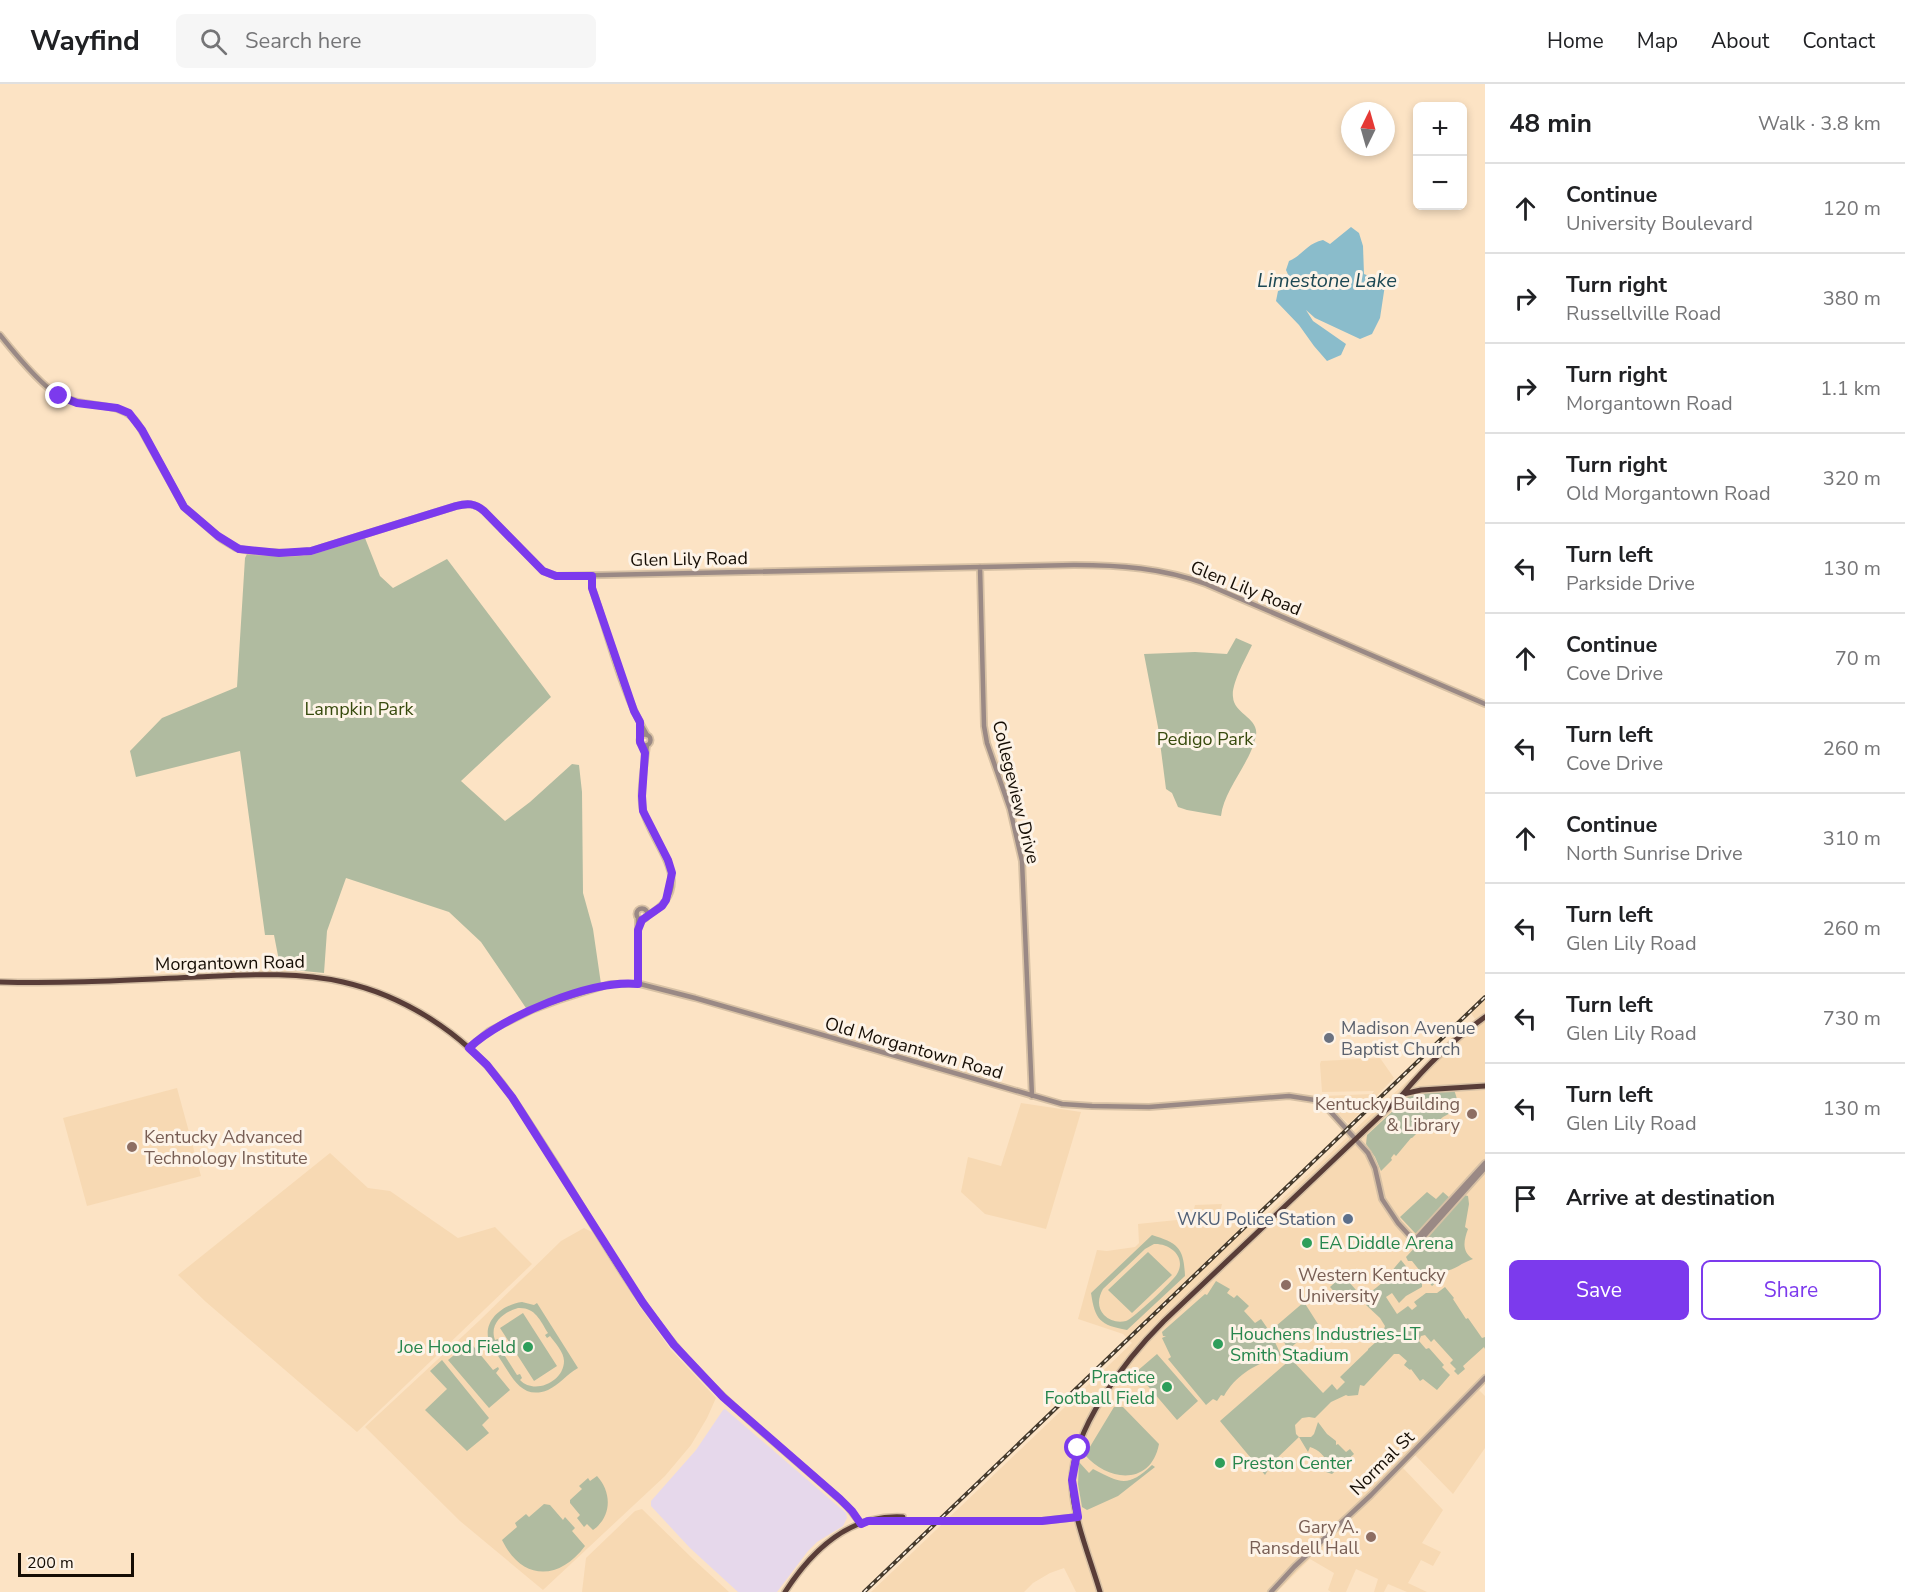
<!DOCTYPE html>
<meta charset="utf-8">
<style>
body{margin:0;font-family:"Nunito Sans",sans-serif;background:#f6f6f6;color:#202124}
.controls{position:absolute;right:18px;top:18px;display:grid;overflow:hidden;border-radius:9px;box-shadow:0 3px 9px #0003}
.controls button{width:54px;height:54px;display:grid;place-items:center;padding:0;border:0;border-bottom:2px solid #e0e0e0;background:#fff;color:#202124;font:30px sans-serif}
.compass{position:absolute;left:1341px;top:18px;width:54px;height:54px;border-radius:50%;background:#fff;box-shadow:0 3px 9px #0003;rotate:5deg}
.scale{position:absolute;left:18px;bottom:15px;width:116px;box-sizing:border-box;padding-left:6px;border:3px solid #150d04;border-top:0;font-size:16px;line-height:21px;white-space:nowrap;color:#150d04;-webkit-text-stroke:4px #fdf3e7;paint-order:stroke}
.stop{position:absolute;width:18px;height:18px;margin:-14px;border:4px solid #7c3aed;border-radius:50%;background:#fff}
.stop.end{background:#7c3aed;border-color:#fff;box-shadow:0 2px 6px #0008}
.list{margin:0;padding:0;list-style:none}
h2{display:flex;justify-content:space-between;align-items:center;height:78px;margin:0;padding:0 24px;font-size:26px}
h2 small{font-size:20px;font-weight:400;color:#757577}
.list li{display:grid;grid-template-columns:39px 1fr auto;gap:18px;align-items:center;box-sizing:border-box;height:90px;padding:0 24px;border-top:2px solid #e0e0e0}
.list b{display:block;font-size:22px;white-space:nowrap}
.list p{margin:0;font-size:20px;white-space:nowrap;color:#757577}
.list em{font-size:20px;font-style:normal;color:#757577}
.actions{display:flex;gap:12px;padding:18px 24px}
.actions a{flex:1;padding:14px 0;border:2px solid #7c3aed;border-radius:9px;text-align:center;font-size:21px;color:#7c3aed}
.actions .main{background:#7c3aed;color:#fff}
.icon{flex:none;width:33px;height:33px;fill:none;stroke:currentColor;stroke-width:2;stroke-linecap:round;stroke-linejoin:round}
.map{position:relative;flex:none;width:1485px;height:1508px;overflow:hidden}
header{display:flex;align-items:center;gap:36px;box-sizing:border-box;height:84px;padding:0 30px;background:#fff;border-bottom:2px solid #e0e0e0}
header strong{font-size:28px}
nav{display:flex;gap:33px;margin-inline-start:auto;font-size:21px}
.search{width:420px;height:54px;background:#f6f6f6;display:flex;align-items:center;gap:15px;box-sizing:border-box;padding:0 21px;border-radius:9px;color:#757577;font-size:22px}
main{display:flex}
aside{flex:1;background:#fff}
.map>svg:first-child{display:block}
</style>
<header>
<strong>Wayfind</strong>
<div class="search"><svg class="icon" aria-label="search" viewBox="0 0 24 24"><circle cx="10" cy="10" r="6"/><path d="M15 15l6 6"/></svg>Search here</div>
<nav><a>Home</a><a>Map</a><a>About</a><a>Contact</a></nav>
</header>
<main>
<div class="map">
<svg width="1485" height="1508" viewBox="0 0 1485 1508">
<rect width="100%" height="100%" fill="#fce3c4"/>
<path fill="#f7d9b3" d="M1485 916V1300L1479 1306 1485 1312V1364L1453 1410 1415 1371 1403 1384 1443 1426 1422 1459 1441 1468 1433 1482 1421 1476 1408 1499 1427 1508H1407L1388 1500 1384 1508H1374L1378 1495 1356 1485 1346 1508H1331L1328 1506 1334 1489 1310 1475 1277 1508H1076L1064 1484 1050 1489 1033 1499 1024 1508H871L1132 1259 1123 1250 1078 1235 1097 1166 1107 1167 1135 1163 1139 1159 1138 1140 1186 1135 1193 1129 1195 1121 1222 1120 1219 1133 1248 1131 1257 1139 1366 1035 1475 935 1471 929Z
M1380 974 1394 994 1349 1040 1322 1016 1323 1012 1372 1010 1374 1007 1322 1008 1320 980 1321 977Z
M177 1004 201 1092 87 1122 63 1034Z
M1021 1019 1081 1028 1046 1145 985 1130 961 1108 968 1073 1001 1082Z
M330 1069 368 1104 390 1107 458 1154 495 1143 532 1180 357 1348 206 1218 178 1191Z
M584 1144 592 1148 640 1223 671 1266 716 1314 707 1334 691 1361 665 1392 543 1506 460 1437 365 1343 479 1237 561 1157Z
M642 1425 693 1475 729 1508H582L586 1474 635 1427Z"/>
<path fill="#e6d8eb" d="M725 1325 846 1429 847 1434 843 1442 817 1458 808 1467 777 1508H738L690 1464 651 1422V1417L696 1366 723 1326Z"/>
<path fill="#b0bba0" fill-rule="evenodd" d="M365 454 380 492 393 504 447 475 551 613 461 697 505 737 530 718 572 680 579 681 582 708 583 809 593 845 601 900 526 924 481 858 449 828 346 794 327 847 324 889 282 885 280 882 274 851H265L240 667 136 693 130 667 162 634 237 603 245 474 247 470 303 472Z
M1236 554 1252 561C1246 574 1231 600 1233 613 1234 630 1259 634 1256 651 1252 677 1224 705 1221 732L1187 726 1178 723 1172 709 1166 705 1158 643 1144 570 1195 568 1227 570Z
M1454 1006C1461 1024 1457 1025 1443 1033 1439 1036 1436 1040 1432 1043L1427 1039 1412 1054H1411L1396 1072 1394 1070 1391 1074 1392 1076 1381 1087 1375 1073 1366 1060 1367 1051 1410 1011Z
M1427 1108 1436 1115 1443 1108 1451 1115 1419 1149H1415L1400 1133Z
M1464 1111 1468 1112 1469 1120 1465 1143 1468 1145C1464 1156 1461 1167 1473 1175 1463 1178 1453 1187 1445 1187L1442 1193 1432 1202 1412 1177H1408L1406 1173Z
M1152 1151C1178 1159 1184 1164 1185 1192L1127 1246C1100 1241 1095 1236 1091 1209ZM1154 1160C1170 1159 1187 1173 1177 1190 1173 1197 1133 1235 1126 1237 1118 1239 1110 1237 1104 1231 1097 1223 1098 1214 1103 1205L1145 1165Z
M1148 1168 1172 1191 1132 1229 1108 1206Z
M1401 1176 1417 1196 1419 1195 1422 1199V1203L1406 1212 1399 1219 1392 1209 1386 1213 1397 1230 1408 1222 1412 1226 1417 1222 1414 1218 1426 1209H1437L1445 1203 1454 1214 1453 1215 1466 1235 1468 1234 1482 1254 1485 1253V1265L1484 1263 1463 1282 1465 1285 1458 1291 1454 1287 1456 1285 1450 1279 1453 1276 1434 1255 1431 1258 1425 1251 1421 1252 1419 1257 1426 1265 1429 1264 1444 1281 1442 1283 1450 1291 1437 1306 1423 1295 1420 1297 1411 1285 1410 1286 1404 1281 1407 1277 1399 1270H1394L1364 1302 1360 1301 1358 1311 1348 1312 1346 1311 1331 1318 1315 1334 1309 1333 1302 1334 1295 1341 1296 1350 1299 1353H1311L1314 1350 1318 1338 1327 1350 1336 1357V1361L1338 1360 1346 1368 1350 1365 1354 1370 1332 1390 1326 1388V1381L1328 1380C1325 1372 1319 1366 1310 1363L1308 1368 1299 1353 1274 1377 1265 1391 1220 1337 1291 1275 1323 1309 1332 1300 1337 1306 1345 1298 1340 1293 1368 1266V1265L1376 1258 1374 1255 1383 1248 1385 1242 1380 1234 1366 1221 1369 1215 1366 1211H1363C1381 1205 1389 1189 1401 1176Z
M1343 1191 1356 1206 1340 1221 1336 1217 1339 1213 1330 1203Z
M1216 1197 1230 1205 1227 1209 1234 1214 1237 1211 1249 1222 1244 1227 1255 1239 1261 1235 1270 1248 1267 1251 1270 1258 1274 1256 1281 1271C1258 1280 1237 1289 1224 1312L1221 1311 1217 1317 1213 1315 1206 1321 1168 1275 1171 1273 1162 1254 1166 1252H1163L1162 1248 1205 1210 1207 1211Z
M522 1218 534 1221 537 1219 578 1284C567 1290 559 1301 548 1306 523 1316 513 1295 502 1278 497 1270 491 1262 488 1253 485 1234 505 1220 522 1218ZM518 1224C535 1223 540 1236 548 1249L545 1251 547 1254 550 1252C555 1259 564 1268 564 1277 564 1298 534 1311 520 1296L522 1294 520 1290 517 1291 498 1261 500 1260 498 1255 495 1256C489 1240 503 1228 518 1224Z
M1304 1218 1318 1240 1288 1266 1276 1242Z
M523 1229 557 1282 534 1297 500 1244Z
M470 1258 493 1286 498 1283 499 1285 496 1289 510 1306 489 1324 448 1276Z
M1157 1270 1198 1317 1177 1336 1136 1288Z
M442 1276 489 1334 482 1341 489 1349 467 1367 425 1326 447 1305 430 1287Z
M1114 1323H1123L1159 1360C1151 1402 1108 1398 1085 1371Z
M1079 1378 1089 1389 1093 1385C1120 1399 1128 1404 1152 1381L1155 1383 1118 1412 1087 1426 1082 1423 1078 1400Z
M597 1392C612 1408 612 1433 593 1446L587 1440 584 1443 577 1434 580 1431 570 1419V1416L582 1405 579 1402 588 1394 590 1397Z
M544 1420 550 1421 563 1436 565 1433 575 1444 572 1447 585 1462C559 1497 522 1497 502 1456L517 1443 515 1439 526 1430 529 1433Z"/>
<path fill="#8abccb" d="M1351 143 1359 149 1363 162 1364 190 1374 194 1385 201 1380 234 1372 250 1360 255 1315 234 1306 226 1313 237 1346 260 1341 271 1327 277 1314 262 1299 241 1276 217 1278 207 1287 204 1290 195 1286 186 1289 177C1303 171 1306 160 1323 156L1330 160Z"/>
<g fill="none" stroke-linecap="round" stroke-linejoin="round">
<defs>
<path id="tertiary" d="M0 251C12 266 42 302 58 311 85 326 122 315 138 340L184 423 221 455 236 464 250 467 289 469 311 467 456 422C467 419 475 419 484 427L543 487 556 492 1074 481C1119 481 1163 484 1206 500L1485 620
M980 483 984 642 987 659 1010 725 1022 777 1032 1012
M592 492V504C609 552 621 608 647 651
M639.5 656a5.5 5.5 0 1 1 11 0a5.5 5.5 0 1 1-11 0Z
M647 661C645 678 639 709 643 726 652 762 700 802 648 831
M636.5 830a5.5 5.5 0 1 1 11 0a5.5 5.5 0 1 1-11 0Z
M638 900V835
M469 964 489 947 532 926 559 916 610 900H640L695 914 1062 1020 1092 1022 1149 1023 1289 1012 1315 1016 1329 1026 1368 1069 1375 1084 1382 1115 1398 1139 1417 1160 1485 1084
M1414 1157 1485 1079
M1271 1508 1294 1483 1371 1411 1485 1294"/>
<path id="primary" d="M0 898C66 900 131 896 196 893 245 891 295 887 343 898 405 912 462 949 501 998 520 1023 536 1050 553 1076 590 1135 625 1199 669 1254 720 1318 787 1367 847 1422L861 1440
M1403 1010 1421 1006 1485 1002
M868 1437H1042L1078 1433
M785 1508C812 1466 849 1430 903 1433
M1100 1508C1090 1474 1074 1436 1072 1402 1069 1347 1127 1274 1164 1237L1402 1011C1426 982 1454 955 1485 933"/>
</defs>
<use href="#tertiary" stroke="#d7c1a5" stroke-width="8"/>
<use href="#primary" stroke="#d7c1a5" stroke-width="8"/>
<use href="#tertiary" stroke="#9a8985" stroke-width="4.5"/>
<use href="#primary" stroke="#593d38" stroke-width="5"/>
<defs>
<path id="rail" d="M864 1508 1485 913"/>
</defs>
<use href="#rail" stroke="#453a2c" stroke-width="4"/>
<use href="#rail" stroke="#fdf3e7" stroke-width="1.5" stroke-dasharray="4.5" stroke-linecap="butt"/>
</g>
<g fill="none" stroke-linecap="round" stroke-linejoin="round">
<path stroke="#7c3aed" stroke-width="8" d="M59 312 77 319 117 324 129 329 142 346 184 423 218 452 239 465 279 469 311 467 456 422C467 419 475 419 484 427L543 487 556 492H592V504L634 627 640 638V658L645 669 642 712 643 727 668 776 672 789 666 816 662 822 642 836 638 846V900C592 895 503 932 469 964L487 981 512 1013 643 1219 674 1261 723 1313 840 1415 852 1427 861 1440 868 1437H1042L1078 1433 1072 1396 1078 1364"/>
</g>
<circle fill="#6b7280" stroke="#fdf3e7" stroke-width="2" cx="1329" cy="954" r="6"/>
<g fill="#8d6e63" stroke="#fdf3e7" stroke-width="2">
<circle cx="1472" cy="1030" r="6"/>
<circle cx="132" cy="1063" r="6"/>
<circle cx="1286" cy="1201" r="6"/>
<circle cx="1371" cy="1453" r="6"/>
</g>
<circle fill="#5c6f8a" stroke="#fdf3e7" stroke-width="2" cx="1348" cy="1135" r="6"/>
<g fill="#2e9e5b" stroke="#fdf3e7" stroke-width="2">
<circle cx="1307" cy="1159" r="6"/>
<circle cx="1218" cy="1260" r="6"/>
<circle cx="528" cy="1263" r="6"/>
<circle cx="1167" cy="1303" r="6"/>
<circle cx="1220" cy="1379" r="6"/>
</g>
<g text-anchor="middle" stroke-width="6" stroke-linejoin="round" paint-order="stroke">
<g font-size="18" fill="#150d04" stroke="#fdf3e7">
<text transform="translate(689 475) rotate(-1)" y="6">Glen Lily Road</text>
<text transform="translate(1246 504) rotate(22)" y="6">Glen Lily Road</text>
<text transform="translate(1016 708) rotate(76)" y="6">Collegeview Drive</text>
<text transform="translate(230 879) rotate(-1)" y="6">Morgantown Road</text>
<text transform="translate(914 964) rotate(16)" y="6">Old Morgantown Road</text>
<text transform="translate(1382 1379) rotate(-45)" y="6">Normal St</text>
</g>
<g font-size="18" fill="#374a0d" stroke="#fdf3e7">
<text x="359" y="631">Lampkin Park</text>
<text x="1205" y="661">Pedigo Park</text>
</g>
<g font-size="18" fill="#5b616d" stroke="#fdf3e7" text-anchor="start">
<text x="1341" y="950">Madison Avenue<tspan x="1341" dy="21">Baptist Church</tspan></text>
</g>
<g font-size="18" fill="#785e54" stroke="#fdf3e7" text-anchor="end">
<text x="1460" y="1026">Kentucky Building<tspan x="1460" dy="21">&amp; Library</tspan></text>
<text x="144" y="1059" text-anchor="start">Kentucky Advanced<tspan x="144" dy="21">Technology Institute</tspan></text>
<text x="1298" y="1197" text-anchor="start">Western Kentucky<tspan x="1298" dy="21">University</tspan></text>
<text x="1359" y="1449">Gary A.<tspan x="1359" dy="21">Ransdell Hall</tspan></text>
</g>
<g font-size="18" fill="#4e5e75" stroke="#fdf3e7" text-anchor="end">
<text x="1336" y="1141">WKU Police Station</text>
</g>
<g font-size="18" fill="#27864d" stroke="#fdf3e7" text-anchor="start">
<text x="1319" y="1165">EA Diddle Arena</text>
<text x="1230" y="1256">Houchens Industries-LT<tspan x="1230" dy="21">Smith Stadium</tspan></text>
<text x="516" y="1269" text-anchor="end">Joe Hood Field</text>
<text x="1155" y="1299" text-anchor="end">Practice<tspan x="1155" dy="21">Football Field</tspan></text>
<text x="1232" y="1385">Preston Center</text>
</g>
<g font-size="20" font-style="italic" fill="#1c4854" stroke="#fdf3e7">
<text x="1327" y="203">Limestone Lake</text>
</g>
</g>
</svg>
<div class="controls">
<button>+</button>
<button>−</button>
</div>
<svg class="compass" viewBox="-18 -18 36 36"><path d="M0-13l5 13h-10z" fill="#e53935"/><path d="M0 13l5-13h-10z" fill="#757577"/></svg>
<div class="scale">200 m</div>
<div class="stop" style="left:1078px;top:1364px"></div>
<div class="stop end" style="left:59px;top:312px"></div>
</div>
<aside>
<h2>48 min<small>Walk · 3.8 km</small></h2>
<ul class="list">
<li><svg class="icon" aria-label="ahead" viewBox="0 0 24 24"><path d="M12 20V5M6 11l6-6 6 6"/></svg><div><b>Continue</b><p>University Boulevard</p></div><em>120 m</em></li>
<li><svg class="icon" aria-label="right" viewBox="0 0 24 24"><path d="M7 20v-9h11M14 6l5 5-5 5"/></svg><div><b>Turn right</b><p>Russellville Road</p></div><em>380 m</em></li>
<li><svg class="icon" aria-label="right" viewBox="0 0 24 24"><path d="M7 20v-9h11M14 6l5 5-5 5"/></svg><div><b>Turn right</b><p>Morgantown Road</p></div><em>1.1 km</em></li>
<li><svg class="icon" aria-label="right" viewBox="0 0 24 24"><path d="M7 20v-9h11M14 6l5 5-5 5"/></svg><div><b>Turn right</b><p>Old Morgantown Road</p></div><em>320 m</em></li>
<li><svg class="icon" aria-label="left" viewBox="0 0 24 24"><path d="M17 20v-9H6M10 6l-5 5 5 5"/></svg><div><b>Turn left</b><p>Parkside Drive</p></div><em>130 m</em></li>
<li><svg class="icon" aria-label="ahead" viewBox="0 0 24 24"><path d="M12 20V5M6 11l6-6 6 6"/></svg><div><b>Continue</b><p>Cove Drive</p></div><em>70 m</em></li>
<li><svg class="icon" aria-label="left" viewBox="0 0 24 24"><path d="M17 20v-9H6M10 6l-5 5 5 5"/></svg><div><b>Turn left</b><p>Cove Drive</p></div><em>260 m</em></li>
<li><svg class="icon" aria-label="ahead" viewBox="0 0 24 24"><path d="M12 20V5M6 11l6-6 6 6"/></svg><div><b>Continue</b><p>North Sunrise Drive</p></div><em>310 m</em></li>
<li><svg class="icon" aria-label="left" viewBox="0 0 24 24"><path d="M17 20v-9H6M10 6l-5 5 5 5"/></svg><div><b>Turn left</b><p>Glen Lily Road</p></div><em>260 m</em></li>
<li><svg class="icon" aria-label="left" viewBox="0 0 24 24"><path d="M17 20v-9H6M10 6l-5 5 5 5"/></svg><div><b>Turn left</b><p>Glen Lily Road</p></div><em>730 m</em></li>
<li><svg class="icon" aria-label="left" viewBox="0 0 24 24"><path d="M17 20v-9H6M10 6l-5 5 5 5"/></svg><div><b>Turn left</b><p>Glen Lily Road</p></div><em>130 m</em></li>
<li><svg class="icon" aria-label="arrive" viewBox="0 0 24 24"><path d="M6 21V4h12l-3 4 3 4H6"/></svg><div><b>Arrive at destination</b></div></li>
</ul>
<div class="actions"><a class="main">Save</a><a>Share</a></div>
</aside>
</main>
